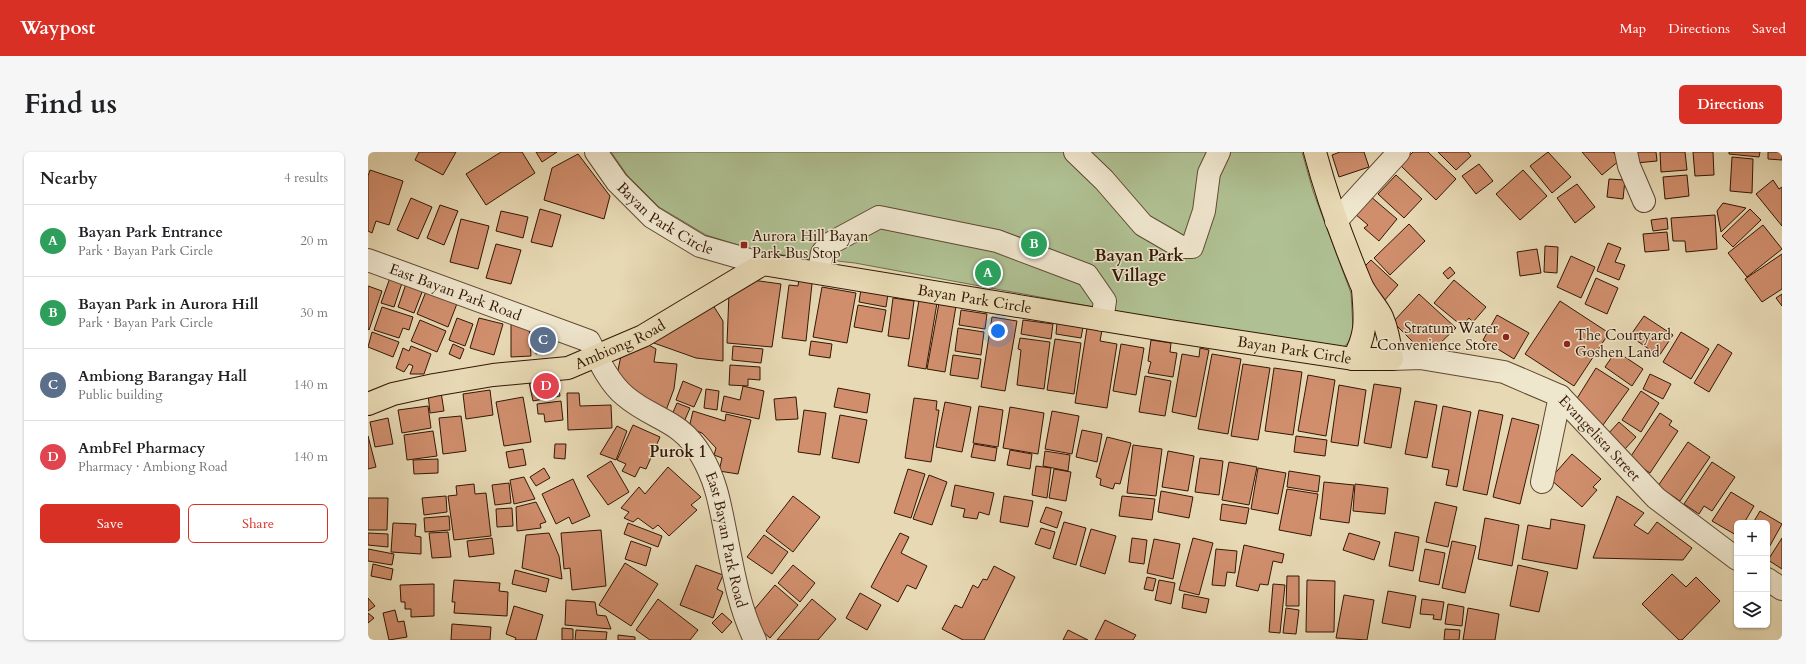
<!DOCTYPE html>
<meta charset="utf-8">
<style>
body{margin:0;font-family:Cardo,serif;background:#f6f6f6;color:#202124}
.controls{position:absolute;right:12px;bottom:12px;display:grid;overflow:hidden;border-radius:6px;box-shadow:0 1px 3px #0004}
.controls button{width:36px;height:36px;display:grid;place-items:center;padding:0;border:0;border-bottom:1px solid #e0e0e0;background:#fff;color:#202124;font:20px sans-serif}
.you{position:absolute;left:630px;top:179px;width:14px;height:14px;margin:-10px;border:3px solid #fff;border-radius:50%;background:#1a73e8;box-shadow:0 0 0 6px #1a73e833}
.badge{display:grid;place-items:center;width:26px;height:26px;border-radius:50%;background:#d93025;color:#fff;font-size:13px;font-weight:700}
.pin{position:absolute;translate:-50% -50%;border:2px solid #fff;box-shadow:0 1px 4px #0006}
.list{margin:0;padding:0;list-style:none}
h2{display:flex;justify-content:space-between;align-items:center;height:52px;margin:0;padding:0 16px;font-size:17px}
h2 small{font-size:13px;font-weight:400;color:#757577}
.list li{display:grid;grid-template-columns:26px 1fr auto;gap:12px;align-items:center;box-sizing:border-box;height:72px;padding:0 16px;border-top:1px solid #e0e0e0}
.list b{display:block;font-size:15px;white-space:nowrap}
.list p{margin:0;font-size:13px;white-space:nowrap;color:#757577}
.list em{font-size:13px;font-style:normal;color:#757577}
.actions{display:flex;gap:8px;padding:12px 16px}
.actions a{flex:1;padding:9px 0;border:1px solid #d93025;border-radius:6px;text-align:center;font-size:14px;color:#d93025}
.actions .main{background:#d93025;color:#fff}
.icon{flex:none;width:22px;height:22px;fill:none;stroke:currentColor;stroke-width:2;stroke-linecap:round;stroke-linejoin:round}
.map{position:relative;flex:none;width:1414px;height:488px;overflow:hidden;border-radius:6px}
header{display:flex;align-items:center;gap:24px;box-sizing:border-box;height:56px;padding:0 20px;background:#d93025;color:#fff}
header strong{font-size:19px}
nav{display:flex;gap:22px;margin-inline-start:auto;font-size:14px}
.intro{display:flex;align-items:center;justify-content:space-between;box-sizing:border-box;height:96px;padding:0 24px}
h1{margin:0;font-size:28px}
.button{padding:10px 18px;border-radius:6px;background:#d93025;color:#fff;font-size:14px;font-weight:700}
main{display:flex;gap:24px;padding:0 24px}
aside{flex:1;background:#fff;border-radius:6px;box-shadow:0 1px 3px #0004}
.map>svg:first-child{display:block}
</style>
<header>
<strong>Waypost</strong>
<nav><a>Map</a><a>Directions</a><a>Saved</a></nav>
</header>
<div class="intro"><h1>Find us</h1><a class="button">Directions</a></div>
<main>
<aside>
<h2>Nearby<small>4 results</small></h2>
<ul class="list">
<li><span class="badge" style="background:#2e9e5b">A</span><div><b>Bayan Park Entrance</b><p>Park · Bayan Park Circle</p></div><em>20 m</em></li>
<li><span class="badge" style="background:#2e9e5b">B</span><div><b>Bayan Park in Aurora Hill</b><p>Park · Bayan Park Circle</p></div><em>30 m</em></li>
<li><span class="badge" style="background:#5c6f8a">C</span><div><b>Ambiong Barangay Hall</b><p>Public building</p></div><em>140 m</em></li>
<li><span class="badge" style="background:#e0444e">D</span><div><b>AmbFel Pharmacy</b><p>Pharmacy · Ambiong Road</p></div><em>140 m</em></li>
</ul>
<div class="actions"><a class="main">Save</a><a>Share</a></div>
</aside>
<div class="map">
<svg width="1414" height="488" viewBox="0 0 1414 488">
<rect width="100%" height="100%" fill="#e7d9b4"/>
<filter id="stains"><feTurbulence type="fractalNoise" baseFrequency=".005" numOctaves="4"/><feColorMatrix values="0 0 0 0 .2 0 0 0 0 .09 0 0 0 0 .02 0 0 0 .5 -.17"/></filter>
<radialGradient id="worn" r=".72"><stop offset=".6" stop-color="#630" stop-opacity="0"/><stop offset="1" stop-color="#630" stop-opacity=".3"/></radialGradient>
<path fill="#afc092" stroke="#726c4c" d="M243 0H934L945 39 983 141 985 177 981 190 970 200 487 111 396 101 338 83 291 55 259 23Z"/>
<path fill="#d08e6d" stroke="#341705" d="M51 0H88L75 23 47 8Z
M133 0H154L167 21 118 53 98 22Z
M168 0H189L174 10Z
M972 0H996L1001 15 971 25 964 3Z
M1045 0H1060L1088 27 1068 48 1032 13Z
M1070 0H1100L1103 4 1088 18Z
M1180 0 1203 25 1184 41 1162 14Z
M1214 0H1245L1252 8 1234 23Z
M1267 0H1288L1289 9 1268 11Z
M1292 0H1317L1319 18 1293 20Z
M1325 0H1345L1346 23 1327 24Z
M1361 0H1392L1391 5 1361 2Z
M1400 0H1414V8L1400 7Z
M210 2 242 44 236 67 176 48 184 16Z
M1364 5 1385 7 1384 41 1362 39Z
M1111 12 1125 29 1108 42 1094 24Z
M2 18 35 29 21 73 8 69 4 81 0 79V24Z
M1155 18 1179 44 1152 68 1128 42Z
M1028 23 1054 47 1036 66 1010 42Z
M1319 23 1321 44 1297 47 1295 25Z
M1241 27 1257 28 1255 47 1239 45Z
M1405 28 1411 37 1414 35V74L1388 42Z
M1209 32 1227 55 1207 71 1189 46Z
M1002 44 1029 67 1011 89 996 76 1000 73 987 62Z
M43 46 64 55 50 87 29 78Z
M1355 51 1378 56 1353 80 1349 59Z
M72 53 90 59 76 93 59 86Z
M172 57 193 63 184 95 163 90Z
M1382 57 1393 68 1365 95 1354 84Z
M133 59 160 65 155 86 128 79Z
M1347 63 1349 97 1318 100 1317 89H1305L1303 66Z
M1299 66 1300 77 1285 79 1283 68Z
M93 67 121 74 110 117 82 110Z
M1041 72 1057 89 1022 123 1006 106Z
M1395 73 1414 97 1379 125 1360 101Z
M1299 80 1301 98 1277 100 1275 82Z
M1240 91 1253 96 1247 110 1257 113 1251 128 1229 119Z
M128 92 153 98 143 132 118 126Z
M1177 94 1190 95 1189 121 1176 120Z
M1169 97 1173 121 1152 124 1149 100Z
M1414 102V137L1394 150 1377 127Z
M1203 104 1227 115 1213 146 1189 135Z
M1003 108 1030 133 1015 150 1003 137 996 115Z
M1082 115 1087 121 1080 127 1075 121Z
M432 120 445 122 438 189 414 186 421 133 430 134Z
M23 123 35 128 26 155 13 151Z
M1228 126 1250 136 1239 162 1217 152Z
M384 128 413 132 404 195 359 191 361 141Z
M1086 128 1118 155 1105 170 1101 166 1094 174 1066 151Z
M39 129 56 135 46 161 30 155Z
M0 134 14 139 1 178 0 177Z
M454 135 488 141 479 191 445 185Z
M59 137 90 149 80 175 49 162Z
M493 137 520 142 518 155 491 150Z
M1051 142 1088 176 1069 194H1049L1025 170Z
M1414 142V154L1408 146Z
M525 146 546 149 541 187 520 184Z
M551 148 569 151 558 217 540 214Z
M1192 149 1241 181 1206 234 1157 202Z
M343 150 355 169V209L328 206 283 190Z
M571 151 588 154 577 220 559 217Z
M490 153 518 158 514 180 486 175Z
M14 155 45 165 41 178 35 176 31 186 6 178Z
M593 158 619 162 617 177 591 173Z
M1129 163 1161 181 1146 207 1115 188Z
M1276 164 1305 183 1291 204 1262 184Z
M624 165 649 169 637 239 613 235Z
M89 166 105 172 97 194 81 188Z
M111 166 135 172 126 203 102 196Z
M143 166 161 173 163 204 143 205Z
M52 168 78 179 69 200 43 189Z
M655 168 685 172 683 187 653 182Z
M689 171 715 175 713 186 688 182Z
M164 174 183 180 185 197 168 202Z
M590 176 616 180 613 203 587 199Z
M719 176 734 178 732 189 749 192 739 256 707 251Z
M4 180 31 190 25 205 0 195Z
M1313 180 1341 197 1323 227 1295 210Z
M652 186 682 190 676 237 649 233 653 198 650 197Z
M687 187 713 191 706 242 679 238Z
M783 188 803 191 802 200 809 201 805 225 780 221 783 210 780 209Z
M443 189 464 192 462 206 441 203Z
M277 191 288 197 286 210 309 212 306 237 297 261 247 232 254 199Z
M85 192 96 197 92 207 81 202Z
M753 192 776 196 768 243 745 239Z
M1350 192 1364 201 1341 240 1326 231Z
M43 194 63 202 56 222H42L45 214 41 212 36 220 28 216 35 196 41 199Z
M365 194 395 197 393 211 364 208Z
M832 196 841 198 828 265 804 260 814 202 831 205Z
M1248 199 1275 217 1264 234 1237 215Z
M844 202 873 207 860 282 830 277Z
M585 203 613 207 610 227 582 223Z
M875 212 902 216 890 288 863 284Z
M362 213 392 215V228L380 227V234L361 233Z
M906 216 934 220 925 283 897 279Z
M1228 216 1261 237 1235 273 1208 248Z
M1282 222 1303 232 1295 247 1275 237Z
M940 223 967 228 958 284 930 279Z
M777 224 803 229 797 264 771 260Z
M189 225 192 244 165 249 161 230Z
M315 229 334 237 326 255 308 248Z
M1006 232 1033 236 1023 296 996 291Z
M971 233 998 238 990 294 963 290Z
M375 234 396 239 391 267 353 259 356 244 372 248Z
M470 236 502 242 499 261 466 255Z
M338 237 351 239 349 258 336 256Z
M122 238 125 263 98 267 95 242Z
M1273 239 1291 251 1273 280 1254 268Z
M73 240 76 259 62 261 60 242Z
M199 241H211L212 254 243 253 244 276 200 278Z
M155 245 163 290 136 294 128 250Z
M428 245 430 267 408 268 406 247Z
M546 246 569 249 568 258H571L563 310 537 306Z
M193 249 195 268 177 270 176 262H170L169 252Z
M1047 249 1069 253 1059 306 1037 302Z
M577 250 603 255 594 300 568 295Z
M309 251 322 256 316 270 303 265Z
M60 254 63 276 34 281 30 258Z
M611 254 635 258 630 295 605 291Z
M1075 254 1103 260 1089 335 1078 333 1081 318 1064 315Z
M642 255 676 261 670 302 635 296Z
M436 258 458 261 452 303 430 300Z
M1111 258 1135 263 1119 343 1095 338Z
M325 259 357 269 358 262 383 268 370 322 351 319 354 306 346 303 348 296 334 281 321 276Z
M684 259 711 264 704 302 677 297Z
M1292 261 1304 269 1301 273 1310 279 1282 321 1261 307Z
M472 263 499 268 491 311 464 306Z
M93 264 98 299 75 302 71 266Z
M20 266 25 292 7 295 2 270Z
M1144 266 1171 273 1152 352 1125 345Z
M1251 270 1268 285 1256 298 1239 283Z
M265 273 292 285 278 317 272 315 267 325 254 319 258 312 249 308Z
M249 274 259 279 248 308 232 302Z
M714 278 734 282 729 310 708 305Z
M65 279 69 304 39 308 36 283Z
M0 284 8 315 0 317Z
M928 284 959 288 957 304 926 300Z
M739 285 763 291 752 332 747 331 745 337 732 333 733 327 728 325Z
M1320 290 1342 305 1312 349 1290 334Z
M187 292H198L197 307 186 306Z
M606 292 629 296 627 309 603 305Z
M765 293 794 297 788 344 759 341Z
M155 297 158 313 141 316 138 300Z
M642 298 664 302 662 317 639 313Z
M677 299 702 303 700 319 675 314Z
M800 299 826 304 820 339 794 335Z
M1204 302 1233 327 1225 335 1229 338 1214 355 1182 327Z
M832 306 855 309 851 343 827 340Z
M70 307V321L46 322 45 308Z
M243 309 261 340 240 353 219 324Z
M861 310 889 315 881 353 854 348Z
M1344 310 1367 325 1344 359 1336 354 1331 362 1316 352Z
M668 314 683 316 679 346 664 343Z
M300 315 333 345 323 353 329 358 301 384 290 373 285 377 270 366 265 370 256 366 261 360 253 356 271 335 277 342Z
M176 316 182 326 168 334 162 325Z
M890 316 918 321 910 362 883 357Z
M540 317 557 322 543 366 526 361Z
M686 317 703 320 698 349 681 346Z
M921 319 952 324 950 340 919 335Z
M561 323 579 330 564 373 545 367Z
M156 325 167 347 146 352 142 328Z
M205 327 222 364 204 372 201 365 188 372 174 342Z
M956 330 986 333 981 371 952 367Z
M141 331 143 351 127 353 124 333Z
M106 332 107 342 118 341 123 384 86 388 80 344 89 343 88 334Z
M987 332 1020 336 1017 362 985 359Z
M587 333 626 341 621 363 611 360 609 367 595 365 597 357 583 354Z
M919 337 950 342 943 384 911 378Z
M793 339 825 345 821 366 790 360Z
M1363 340 1386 354 1376 371H1369L1368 383 1344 369Z
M78 344 79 360 56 363 54 346Z
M425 344 452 365 425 400 398 379Z
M636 344 665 349 660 375 632 370Z
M754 344 787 347 784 368 751 364Z
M1249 344 1276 361 1266 373 1280 382 1289 370 1324 396 1315 408 1225 406Z
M0 346H20L19 378H0Z
M168 350 178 370 172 372 173 376 149 379 148 355Z
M1067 350 1089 355 1080 395 1058 390Z
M854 352 881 356 878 372 852 368Z
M678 355 694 360 689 376 672 370Z
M144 356 145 374 129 375 128 357Z
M1392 359 1414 372 1399 399V371H1385Z
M81 364 82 378 57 380 56 366Z
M1117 366 1151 373 1144 414 1110 407Z
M1183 367 1217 373 1209 417 1154 407 1160 373 1182 377Z
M696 370 718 376 708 413 685 406Z
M25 371 48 372 47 384 53 385V402L23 400Z
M260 371 294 384 290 395 256 382Z
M673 376 687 380 682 397 667 392Z
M723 377 748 384 737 422 712 414Z
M233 378 238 434 204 438 202 416 196 417 193 381Z
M80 380 83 405 64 406 61 381Z
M1027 380 1051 385 1045 419 1021 414Z
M0 381 20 382V395L0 393Z
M181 381 191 404 194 427 154 416 158 383Z
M532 381 541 385 533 401 559 414 548 437 539 433 530 450 503 435Z
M981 381 1012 390 1006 408 975 398Z
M396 383 420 400 404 422 379 405Z
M124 386 126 402 101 405 99 389Z
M764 386 779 388 776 412 761 410Z
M825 386 845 391 831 443 811 438Z
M1414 386V417L1400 408Z
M786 387 812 392 805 427 779 421Z
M263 389 283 396 278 414 257 407Z
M1084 389 1108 394 1097 441 1074 436Z
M876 393 916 402 914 411 905 409 900 433 892 432 890 439 868 434Z
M0 397 26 402 24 413 0 409Z
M848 397 869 399 867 421 859 420 857 434 844 433Z
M1057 397 1077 401 1071 433 1051 429Z
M257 411 290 432 263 474 231 453Z
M5 412 25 417 23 428 3 424Z
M328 413 355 423 349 437 355 440 345 466 312 453Z
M425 413 447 431 432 450 410 431Z
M1150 413 1180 420 1171 460 1142 454Z
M626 414 647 425 616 488H595L574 477 587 453 594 456 605 433 610 436 615 427 619 428Z
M147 418 181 427 178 440 144 432Z
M1304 422 1318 435 1328 425 1352 449 1314 488H1311L1274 452Z
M919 424H931V454H918Z
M779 425 788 427 785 439 776 437Z
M86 428 132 431 131 439 140 440 139 464 86 461 87 450H84Z
M791 428 807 431 803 452 787 448Z
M939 428 967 429 966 480H938Z
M66 432V464L43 465V457H37V450H33L32 433Z
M905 432 917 433 912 481 901 480Z
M407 433 430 453 402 486 379 466Z
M1020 439 1048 444 1042 476 1014 471Z
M492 441 513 453 499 478 478 466Z
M816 442 841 447 838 461 814 456Z
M976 443 1006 448 999 488 968 486Z
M0 446 7 454 0 459Z
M290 447 330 478 322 488H282L268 478Z
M444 447 468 467 450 488H409Z
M1054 447 1076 450 1073 468 1065 467 1066 463 1052 462Z
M198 448 227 450 229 463 238 464 243 477 197 473Z
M1080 452 1096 455 1094 474 1077 472Z
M146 454 175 463 168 488H147L148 486 138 482Z
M918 456 931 458 928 482 915 481Z
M1100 456 1131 462 1127 488H1095Z
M27 458 30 470 36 469 39 485 21 488 15 461Z
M0 461 6 466 0 471Z
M354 461 364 470 354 481 344 471Z
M737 468 768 483 765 488H727Z
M84 472 123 475 122 488H83Z
M194 476 205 477V488H194Z
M1077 477 1092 478 1091 488H1076Z
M208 478 239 480 238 488H207Z
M700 478 720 488H695Z
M250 483 267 485V488H250Z"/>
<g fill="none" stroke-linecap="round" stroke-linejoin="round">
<defs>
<g id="minor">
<path id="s1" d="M228 0 249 30 284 65 332 94 395 112"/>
<path d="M707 0 736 28 775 73 813 95H824L836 59 841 21 851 0"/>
<path d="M1258 0 1261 14 1276 49"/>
<path d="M968 69 1031 0"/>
<path id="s2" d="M0 108 221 189C230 207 241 231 257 244 285 268 312 267 333 303 349 330 352 354 358 383 365 419 371 455 387 488"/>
<path d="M451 120 454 101 463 91 511 65 629 89 719 123 737 149 734 168"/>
<path id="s3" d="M1024 207 1052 206 1136 220 1192 244 1288 346 1369 407"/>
<path d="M1174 330 1192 244"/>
<path d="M1399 427 1414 437"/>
</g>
<g id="major">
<path d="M985 207C1000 181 997 166 995 137"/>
<path id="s4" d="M0 252 25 242 66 233 125 223 200 216 275 184 395 112 802 179 985 207H1024C1022 192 1020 179 1014 165 1009 154 998 144 993 132 975 89 959 45 947 0"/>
</g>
</defs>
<use href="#minor" stroke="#614831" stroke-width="24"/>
<use href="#major" stroke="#341705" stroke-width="24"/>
<use href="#minor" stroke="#efe6ce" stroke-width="22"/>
<use href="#major" stroke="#e7d9b4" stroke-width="22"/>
</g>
<g fill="#8f2418" stroke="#efe6ce" stroke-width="1.5">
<rect x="372" y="89" width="8" height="8" rx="2"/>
<circle cx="1138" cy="185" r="4"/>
<circle cx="1199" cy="192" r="4"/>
</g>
<g text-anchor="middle" stroke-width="3" stroke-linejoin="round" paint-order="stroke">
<g font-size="15" fill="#341705" stroke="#efe6ce">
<text dy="5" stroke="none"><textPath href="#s1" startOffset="98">Bayan Park Circle</textPath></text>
<text dy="5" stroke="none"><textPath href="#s2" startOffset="93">East Bayan Park Road</textPath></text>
<text dy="5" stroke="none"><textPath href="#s4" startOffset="640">Bayan Park Circle</textPath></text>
<text dy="5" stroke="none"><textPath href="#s4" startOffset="261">Ambiong Road</textPath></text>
<text dy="5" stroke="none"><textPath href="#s4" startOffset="964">Bayan Park Circle</textPath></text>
<text dy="5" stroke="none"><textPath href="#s3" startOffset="232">Evangelista Street</textPath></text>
<text dy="5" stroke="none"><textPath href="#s2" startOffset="488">East Bayan Park Road</textPath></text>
</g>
<g font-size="15" fill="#341705" stroke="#efe6ce" text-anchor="start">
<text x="384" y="89">Aurora Hill Bayan<tspan x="384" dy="17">Park Bus Stop</tspan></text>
<text x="1130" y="181" text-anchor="end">Stratum Water<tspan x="1130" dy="17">Convenience Store</tspan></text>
<text x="1207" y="188">The Courtyard<tspan x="1207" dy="17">Goshen Land</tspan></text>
</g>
<g font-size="16" font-weight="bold" fill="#341705" stroke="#efe6ce">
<text x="310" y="305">Purok 1</text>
</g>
<g font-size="17" font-weight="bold" fill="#341705" stroke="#efe6ce">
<text x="771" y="109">Bayan Park<tspan x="771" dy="20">Village</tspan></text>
</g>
</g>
<rect width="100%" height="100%" filter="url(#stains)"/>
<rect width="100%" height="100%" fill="url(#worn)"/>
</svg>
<div class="controls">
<button>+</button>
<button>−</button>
<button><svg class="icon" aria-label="layers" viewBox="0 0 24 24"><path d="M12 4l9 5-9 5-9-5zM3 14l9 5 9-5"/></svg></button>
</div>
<div class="you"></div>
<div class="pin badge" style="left:620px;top:121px;background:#2e9e5b">A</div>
<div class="pin badge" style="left:666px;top:92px;background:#2e9e5b">B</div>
<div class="pin badge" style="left:175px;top:188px;background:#5c6f8a">C</div>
<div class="pin badge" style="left:178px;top:234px;background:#e0444e">D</div>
</div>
</main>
